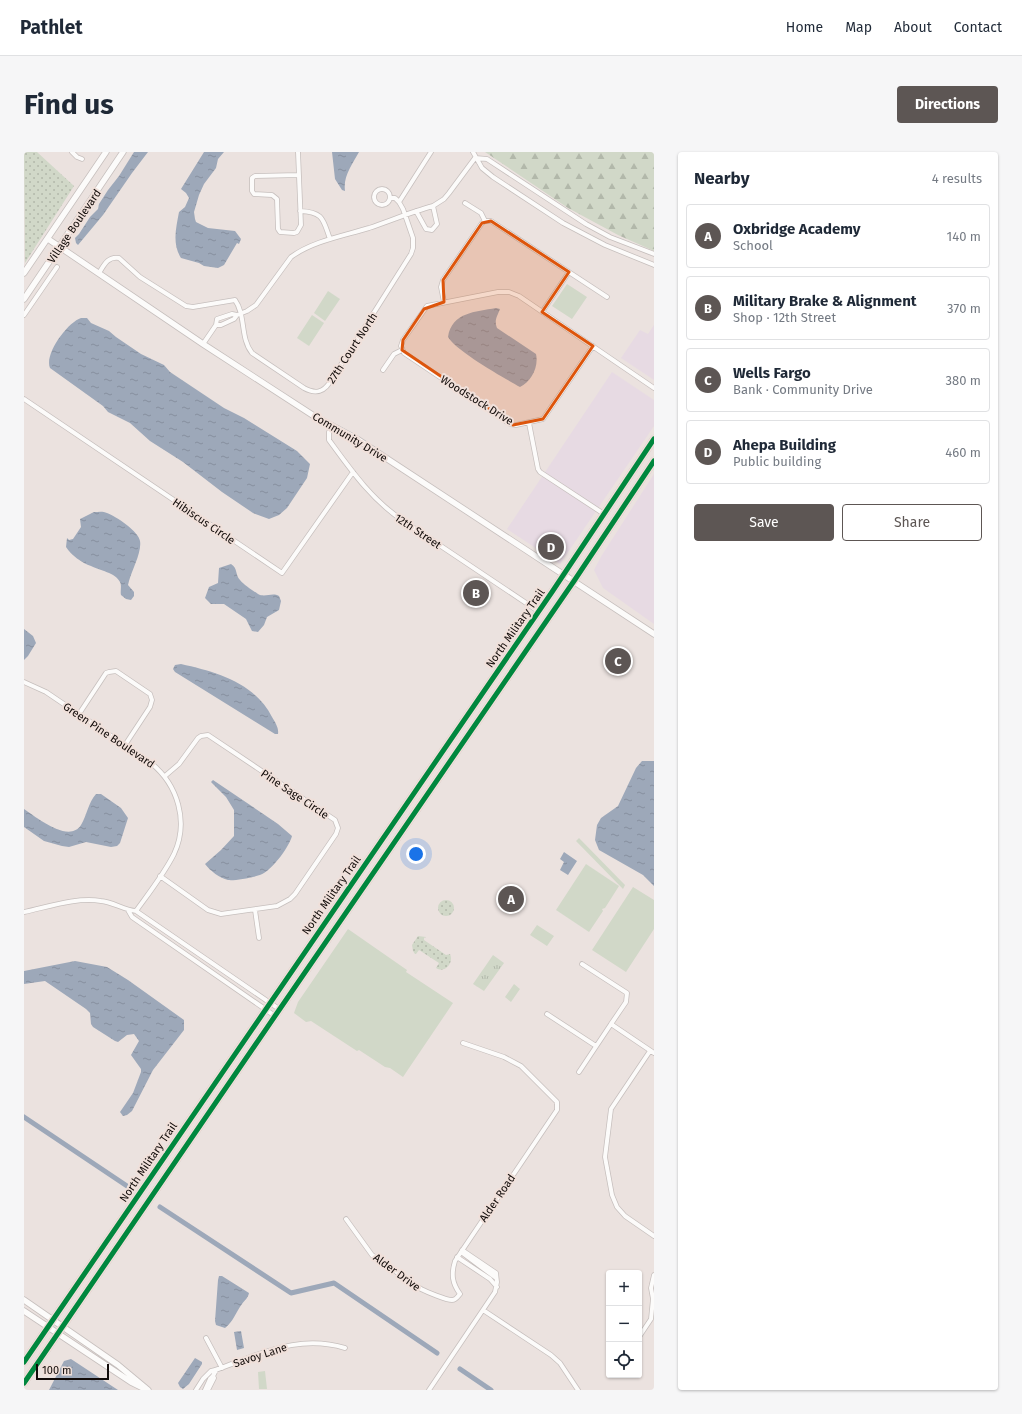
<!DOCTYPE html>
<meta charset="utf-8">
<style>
body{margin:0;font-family:"Fira Sans",sans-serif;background:#f6f6f7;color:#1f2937}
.controls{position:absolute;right:12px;bottom:12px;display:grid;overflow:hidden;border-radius:4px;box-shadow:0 1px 3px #0004}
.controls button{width:36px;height:36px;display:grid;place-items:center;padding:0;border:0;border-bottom:1px solid #e0e1e3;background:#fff;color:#1f2937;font:20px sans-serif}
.scale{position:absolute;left:12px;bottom:10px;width:73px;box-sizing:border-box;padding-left:4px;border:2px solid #110b09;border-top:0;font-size:11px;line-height:14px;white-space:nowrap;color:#110b09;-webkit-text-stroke:3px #f0e0da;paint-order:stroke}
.you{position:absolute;left:392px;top:702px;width:14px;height:14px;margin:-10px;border:3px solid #fff;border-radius:50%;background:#1a73e8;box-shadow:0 0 0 6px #1a73e833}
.badge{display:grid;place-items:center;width:26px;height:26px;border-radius:50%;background:#5d5654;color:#fff;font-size:13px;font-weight:700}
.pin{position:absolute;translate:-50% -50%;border:2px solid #fff;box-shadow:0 1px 4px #0006}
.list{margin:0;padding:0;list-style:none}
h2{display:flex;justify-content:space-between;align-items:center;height:52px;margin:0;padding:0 16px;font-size:17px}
h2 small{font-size:13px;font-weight:400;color:#747a83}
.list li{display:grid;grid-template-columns:26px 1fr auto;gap:12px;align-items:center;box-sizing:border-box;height:64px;margin:0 8px 8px;padding:0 8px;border:1px solid #e0e1e3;border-radius:4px}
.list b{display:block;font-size:15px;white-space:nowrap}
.list p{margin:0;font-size:13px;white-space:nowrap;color:#747a83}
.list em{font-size:13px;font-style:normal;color:#747a83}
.actions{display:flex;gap:8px;padding:12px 16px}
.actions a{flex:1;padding:9px 0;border:1px solid #5d5654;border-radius:4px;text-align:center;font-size:14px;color:#5d5654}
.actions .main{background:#5d5654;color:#fff}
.icon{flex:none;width:22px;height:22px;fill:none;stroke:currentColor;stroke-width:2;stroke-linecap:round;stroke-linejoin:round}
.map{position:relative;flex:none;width:630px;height:1238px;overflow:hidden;border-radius:4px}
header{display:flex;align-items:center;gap:24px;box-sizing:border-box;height:56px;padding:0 20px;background:#fff;border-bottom:1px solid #e0e1e3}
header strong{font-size:19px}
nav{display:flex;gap:22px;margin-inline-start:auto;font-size:14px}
.intro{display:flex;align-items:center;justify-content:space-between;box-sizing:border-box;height:96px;padding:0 24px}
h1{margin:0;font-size:28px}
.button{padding:10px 18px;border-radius:4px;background:#5d5654;color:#fff;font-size:14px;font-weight:700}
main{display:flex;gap:24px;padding:0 24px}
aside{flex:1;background:#fff;border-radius:4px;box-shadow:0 1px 3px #0004}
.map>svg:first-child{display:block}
</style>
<header>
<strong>Pathlet</strong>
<nav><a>Home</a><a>Map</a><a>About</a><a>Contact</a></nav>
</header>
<div class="intro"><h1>Find us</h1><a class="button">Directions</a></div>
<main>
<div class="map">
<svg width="630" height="1238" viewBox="0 0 630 1238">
<defs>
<pattern id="grass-dots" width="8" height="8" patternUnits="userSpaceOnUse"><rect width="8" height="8" fill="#d1d8c8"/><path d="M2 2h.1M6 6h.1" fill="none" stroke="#b2b8aa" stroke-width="1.8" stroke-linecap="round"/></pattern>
<pattern id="forest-firs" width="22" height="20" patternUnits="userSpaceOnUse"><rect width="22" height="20" fill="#d1d8c8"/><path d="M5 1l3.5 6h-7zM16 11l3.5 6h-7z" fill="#b2b8aa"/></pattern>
<pattern id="park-tufts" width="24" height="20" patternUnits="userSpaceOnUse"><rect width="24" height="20" fill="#d1d8c8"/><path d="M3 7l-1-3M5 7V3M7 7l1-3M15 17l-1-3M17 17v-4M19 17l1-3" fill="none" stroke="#b2b8aa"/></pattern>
<pattern id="water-ripples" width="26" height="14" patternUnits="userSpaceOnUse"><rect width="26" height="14" fill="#9da8b9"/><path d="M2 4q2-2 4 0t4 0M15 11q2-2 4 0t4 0" fill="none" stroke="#868f9e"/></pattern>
</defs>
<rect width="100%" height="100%" fill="#ebe2df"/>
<path fill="#e7dae3" d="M630 173V228L597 206 616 178 624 182Z
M588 220 630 248V274L536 412 483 377Z
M630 322V472L579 436 570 418 578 403Z"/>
<path fill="url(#grass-dots)" d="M0 0H13L50 34 1 111Z
M414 756a8 8 0 1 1 16 0a8 8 0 1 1-16 0Z
M394 784 402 785 400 786V788L422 803 426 802C430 811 421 822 412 816L415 811 395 798 392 802H391L389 799 388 793Z"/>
<path fill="url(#forest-firs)" d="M461 0H630V99L594 83 544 56Z"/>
<path fill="url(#park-tufts)" d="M469 803 480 811 460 839 449 832Z"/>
<path fill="#d1d8c8" d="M543 132 563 145 548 167 528 154Z
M304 139 316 147 301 169 290 161Z
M288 163 300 171 285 194 273 186Z
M555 686 601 733 599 737 552 689Z
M562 712 595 734 581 756 578 757 579 759 565 780 532 758Z
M609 735 630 748V777L602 820 568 798Z
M513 773 530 784 523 794 506 783Z
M324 777 383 818 382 820 429 851 379 925 366 916 361 915 335 898 333 899 287 869 282 870 270 861 274 850Z
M490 832 496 837 487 850 481 845Z
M241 1219 243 1237H235L234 1220Z"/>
<path fill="url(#water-ripples)" d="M110 0H124L108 21 79 63 54 93 52 91 51 86 55 82 66 65 74 57 75 52 84 38 95 24Z
M180 0H200L194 7 192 16 180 32 175 43 170 60 171 67 172 70 184 76 211 79 217 87 215 92 213 91 200 113 194 116 180 114 175 111 157 106C148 92 152 76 155 60L161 55 165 46 162 41 157 37Z
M308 0H335C328 13 319 24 321 39L318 38 311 27Z
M472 156 476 157C473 165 470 168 473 176L512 202C515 215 507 230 496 235 480 226 432 199 424 185 428 160 451 160 472 156Z
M57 166H63L67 171 85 179 92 185 117 202 140 213 146 220 200 256 220 266 273 299 286 312 283 326 263 356 255 363 245 367 229 361 198 340 159 310 126 289 106 271 84 260 79 254 26 216C20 202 44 170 57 166Z
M70 360C74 360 79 359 83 361 92 364 115 380 116 389 118 400 108 418 105 429L104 433 110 440V444L107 448 102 447 97 443C96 439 98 434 96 430 92 421 75 418 67 414 58 411 47 403 42 395L43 386 45 388 49 387 57 375 56 367Z
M207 412C214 416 211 423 216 428 220 433 228 438 234 442 241 446 248 440 255 444L257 449 255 458 243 465 240 473 234 480 228 479 222 467 200 452H187L181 446 185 435 194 431 195 416Z
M0 477 9 484 12 491 4 504 0 508Z
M157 512C192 520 230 530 248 565 251 570 255 576 254 582H251L151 520 149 517 151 513Z
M618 609H630V734L619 723 575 698 571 688 573 673 577 666 594 654 612 616Z
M189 628 254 672 268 684C265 695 250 715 240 721 234 725 211 729 204 728 196 726 186 719 181 712L197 698 210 684V658L202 645 187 630Z
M72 642H77L97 656 104 666 96 691 93 694 87 695 62 690 45 695 38 694 20 689 0 675V657C12 665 45 692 57 673 63 663 64 651 72 642Z
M540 700 553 709 544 723 536 718 540 710 536 707Z
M51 809 83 815 104 828 160 868V878L129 918 108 959 103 963 99 964 96 960 109 941 117 920V917L107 903 115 889 110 882 103 883 94 890 91 889 69 875 67 872 66 861 62 857 21 829 0 832V819Z
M195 1124H198L225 1141C224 1146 221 1148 218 1152 212 1160 209 1170 201 1176L192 1173 191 1169 194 1128Z
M217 1179 220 1196 213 1198 210 1180Z
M171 1206 178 1210V1212L165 1232 159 1237 156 1235 154 1231Z
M47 1207 94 1238H25L40 1209Z"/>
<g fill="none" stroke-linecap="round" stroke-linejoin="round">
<path stroke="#9da8b9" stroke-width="5" d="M0 965 106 1036
M136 1055 267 1141 310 1131 413 1201
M436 1217 467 1238"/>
<defs>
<path id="minor" d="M48 0 53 5 58 7
M274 0 277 73 273 80 270 81 256 80 254 77 253 47 248 43 230 42 228 39V26L231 24 275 23
M449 0 458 16 469 25 539 71 581 93 630 113
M451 6 463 7 562 72 586 85 630 102
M350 45a8 8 0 1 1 16 0a8 8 0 1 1-16 0Z
M375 50 407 0
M441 51 457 61 461 69
M276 59C300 60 299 68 306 87
M392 59 402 77 408 78 413 72 409 54
M75 121C80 113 84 104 95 106L116 125 162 154 169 155 211 148C222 163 216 186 228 201L280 236C291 242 299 241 306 230L387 102 389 96V86L379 57 375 50 371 46H366
M420 150 417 135 419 128 458 71 461 69H467L583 145
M518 160 545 120
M0 163 33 115
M192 173H197L210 167 213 163 223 159 232 153 267 105C289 89 319 84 345 76 366 69 387 60 409 54L420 47 425 41 451 6
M179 192 192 173 193 167 208 162 213 163
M569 194 519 267 492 273 486 272 380 201 377 194 379 188 403 154 474 140H485L495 144 630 236
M359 218 370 202 378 198
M0 247 258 421 329 320
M505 271 514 317 516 320 580 362
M309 275 305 280V288C327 318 347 347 378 368L514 459
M0 530 22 540 127 611C154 633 165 670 150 702 140 722 125 741 112 759
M55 562 82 521 85 520 92 519 126 542 128 548 126 555 101 593
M136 724 184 758 197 762 253 754 266 747 271 742 312 682 314 676 311 668 184 583 177 584 174 586 155 612 141 624
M104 758 108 765 251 864
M231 758 235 786
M0 760C24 755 52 745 77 749 89 750 100 758 112 759L255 857
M558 812 603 841 602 850 587 872 630 901
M523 862 572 894
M626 899 587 957 581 1005 588 1043 593 1055 601 1064 630 1084
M555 920 587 872
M322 1067 348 1103 397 1137C403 1140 422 1148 428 1148 432 1148 434 1144 436 1142 428 1131 427 1122 431 1109L533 958V950L497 914 480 905 439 891
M437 1100 472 1126
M433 1105 466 1127 473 1135
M459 1158 527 1203 536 1211 554 1238
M615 1185 627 1167 629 1147 627 1136 630 1123
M182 1186 198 1216
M172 1238 179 1227 187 1219C197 1217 206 1212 216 1209 251 1195 284 1185 321 1196
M181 1238 186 1227 189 1224 192 1218
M184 1238 190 1226 189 1224
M405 1238 471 1140 473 1130 472 1121 438 1098"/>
<path id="tertiary" d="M24 87 179 192 290 264 333 287 368 310 630 482
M0 121 82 0
M0 147 99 0
M0 1148 94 1213 124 1238
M0 1159 107 1230 121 1237"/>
<path id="secondary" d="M0 1210 528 440 630 287
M0 1231 251 864 550 429 630 309"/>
</defs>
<use href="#minor" stroke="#c6bfbd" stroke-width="5.5"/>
<use href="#tertiary" stroke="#c6bfbd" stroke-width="7"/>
<use href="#secondary" stroke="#c6bfbd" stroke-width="8"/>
<use href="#minor" stroke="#fcfbfa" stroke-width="4"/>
<use href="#tertiary" stroke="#fcfbfa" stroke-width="5.5"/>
<use href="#secondary" stroke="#f0ece8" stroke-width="6"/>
<defs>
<path id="cycleway" d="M0 1210 528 440 630 287
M0 1231 251 864 550 429 630 309"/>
</defs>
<use href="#cycleway" stroke="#f0e0da" stroke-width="8"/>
<use href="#cycleway" stroke="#00873e" stroke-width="5"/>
</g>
<path fill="#dd550c" fill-opacity="0.2" stroke="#dd550c" stroke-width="3" stroke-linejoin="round" d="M467 69 545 120 518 160 569 194 519 267 489 273 378 198 379 188 400 157 420 150 419 128 458 71Z"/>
<g text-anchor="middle" stroke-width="4" stroke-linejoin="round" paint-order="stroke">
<g font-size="11" fill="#110b09" stroke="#f0e0da">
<text transform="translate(50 74) rotate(-56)" y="4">Village Boulevard</text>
<text transform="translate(328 196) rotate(-57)" y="4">27th Court North</text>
<text transform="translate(453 248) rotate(32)" y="4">Woodstock Drive</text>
<text transform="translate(326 285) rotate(31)" y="4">Community Drive</text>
<text transform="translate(180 369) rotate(34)" y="4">Hibiscus Circle</text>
<text transform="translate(394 379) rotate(34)" y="4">12th Street</text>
<text transform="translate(491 476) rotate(-55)" y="4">North Military Trail</text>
<text transform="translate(85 583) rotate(34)" y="4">Green Pine Boulevard</text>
<text transform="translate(271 642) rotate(34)" y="4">Pine Sage Circle</text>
<text transform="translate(307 743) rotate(-55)" y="4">North Military Trail</text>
<text transform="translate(124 1010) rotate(-56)" y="4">North Military Trail</text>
<text transform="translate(473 1046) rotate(-56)" y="4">Alder Road</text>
<text transform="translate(373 1120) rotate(36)" y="4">Alder Drive</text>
<text transform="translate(236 1203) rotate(-18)" y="4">Savoy Lane</text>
</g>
</g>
</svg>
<div class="controls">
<button>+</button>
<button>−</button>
<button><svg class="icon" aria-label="locate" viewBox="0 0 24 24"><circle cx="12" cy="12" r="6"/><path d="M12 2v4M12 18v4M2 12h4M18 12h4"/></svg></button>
</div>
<div class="scale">100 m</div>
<div class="you"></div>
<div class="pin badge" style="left:487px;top:747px">A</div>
<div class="pin badge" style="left:452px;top:441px">B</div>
<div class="pin badge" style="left:594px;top:509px">C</div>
<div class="pin badge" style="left:527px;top:395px">D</div>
</div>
<aside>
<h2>Nearby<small>4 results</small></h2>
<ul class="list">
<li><span class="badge">A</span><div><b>Oxbridge Academy</b><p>School</p></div><em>140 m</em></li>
<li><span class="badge">B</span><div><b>Military Brake &amp; Alignment</b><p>Shop · 12th Street</p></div><em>370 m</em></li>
<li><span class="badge">C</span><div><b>Wells Fargo</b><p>Bank · Community Drive</p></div><em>380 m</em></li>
<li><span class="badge">D</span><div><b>Ahepa Building</b><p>Public building</p></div><em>460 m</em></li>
</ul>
<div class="actions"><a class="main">Save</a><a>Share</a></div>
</aside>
</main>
